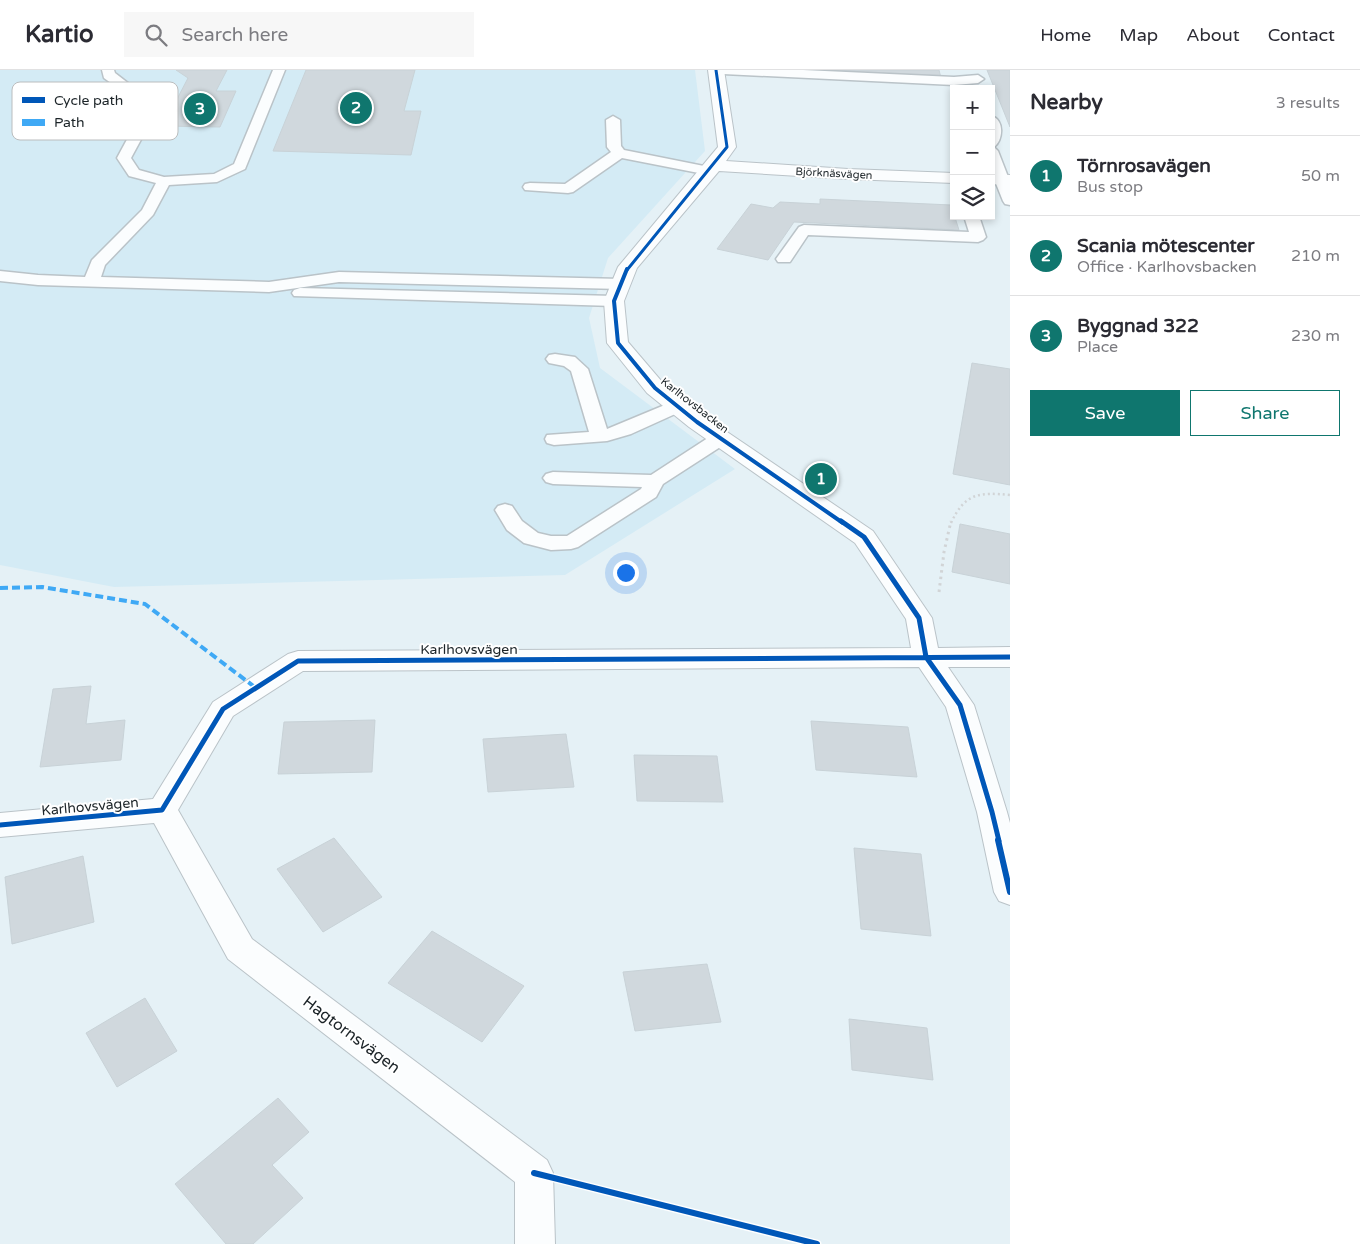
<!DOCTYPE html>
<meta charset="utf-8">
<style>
body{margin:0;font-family:"Varela Round",sans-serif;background:#f7f7f7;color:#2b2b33}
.controls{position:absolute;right:15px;top:15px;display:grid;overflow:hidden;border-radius:0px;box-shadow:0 2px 8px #0003}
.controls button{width:45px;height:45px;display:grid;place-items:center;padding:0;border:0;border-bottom:1px solid #e1e1e2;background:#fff;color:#2b2b33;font:25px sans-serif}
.you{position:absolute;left:625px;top:502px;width:18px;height:18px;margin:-12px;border:4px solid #fff;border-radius:50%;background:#1a73e8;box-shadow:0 0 0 8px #1a73e833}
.badge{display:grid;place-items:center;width:32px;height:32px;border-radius:50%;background:#0f766e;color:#fff;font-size:16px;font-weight:700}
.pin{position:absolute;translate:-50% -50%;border:2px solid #fff;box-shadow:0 1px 5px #0006}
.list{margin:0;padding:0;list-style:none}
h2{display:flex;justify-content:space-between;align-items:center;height:65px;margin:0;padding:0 20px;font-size:21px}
h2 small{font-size:16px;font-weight:400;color:#7c7c81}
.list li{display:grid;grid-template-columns:32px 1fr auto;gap:15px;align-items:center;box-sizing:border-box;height:80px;padding:0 20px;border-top:1px solid #e1e1e2}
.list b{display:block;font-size:19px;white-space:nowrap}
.list p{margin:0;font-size:16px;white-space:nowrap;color:#7c7c81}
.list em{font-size:16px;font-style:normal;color:#7c7c81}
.actions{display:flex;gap:10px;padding:15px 20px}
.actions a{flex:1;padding:11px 0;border:1px solid #0f766e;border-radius:0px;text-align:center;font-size:18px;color:#0f766e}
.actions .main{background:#0f766e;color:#fff}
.icon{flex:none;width:28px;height:28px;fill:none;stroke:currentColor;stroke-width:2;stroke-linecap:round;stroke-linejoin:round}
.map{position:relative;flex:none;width:1010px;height:1174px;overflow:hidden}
header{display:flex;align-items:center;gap:30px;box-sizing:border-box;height:70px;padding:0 25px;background:#fff;border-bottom:1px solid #e1e1e2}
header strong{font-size:24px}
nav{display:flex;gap:28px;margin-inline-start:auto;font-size:18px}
.search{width:350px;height:45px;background:#f7f7f7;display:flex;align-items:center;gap:12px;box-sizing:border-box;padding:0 18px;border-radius:0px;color:#7c7c81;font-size:19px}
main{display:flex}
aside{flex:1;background:#fff}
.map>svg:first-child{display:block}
</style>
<header>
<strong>Kartio</strong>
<div class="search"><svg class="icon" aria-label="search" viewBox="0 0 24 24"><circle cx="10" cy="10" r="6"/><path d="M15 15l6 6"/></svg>Search here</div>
<nav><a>Home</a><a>Map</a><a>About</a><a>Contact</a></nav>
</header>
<main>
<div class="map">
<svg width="1010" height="1174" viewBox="0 0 1010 1174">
<rect width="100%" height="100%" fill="#e5f1f6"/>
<path fill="#d4ebf5" d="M0 0H695L705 81 608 188 589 248 600 298 735 399 565 505 114 517 0 495Z"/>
<path fill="#d0d8dd" stroke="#c8d2d7" d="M176 0H227L216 21H236L220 57 163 56 188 8Z
M306 0H415L404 41H421L411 85 273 81Z
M780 0H939L941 8Z
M987 0H1010V57Z
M820 129 951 135 959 160 794 152 768 190 717 179 751 134 773 138 780 132 820 134Z
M972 293 1010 299V415L953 404Z
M960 454 1010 464V514L952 502Z
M91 616 86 654 125 650 121 690 40 697 53 619Z
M375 650 372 702 278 704 284 652Z
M811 651 908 657 917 707 816 700Z
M566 664 574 717 488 722 483 669Z
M634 685 717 686 723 732 637 731Z
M334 768 382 827 323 862 277 799Z
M854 778 921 784 931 866 861 859Z
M83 786 94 852 12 874 5 807Z
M432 861 524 916 482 972 388 913Z
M707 894 721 952 635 961 623 902Z
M145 928 177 981 117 1017 86 963Z
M849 949 927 958 933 1010 852 1000Z
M278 1028 309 1062 272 1095 303 1128 253 1174H226L175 1114Z"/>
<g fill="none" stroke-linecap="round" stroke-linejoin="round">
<defs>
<path id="lane" d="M102 0H114L115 3 146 27 144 64 131 88 139 100 164 107 214 104 234 94 273 0H285L245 99 217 112 169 115 153 145 105 195 101 207 269 212 339 202 621 209 627 211 629 214 627 217 621 219 339 212 269 222 38 215 0 211V201L38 205 85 207 92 190 142 140 156 113 129 106 117 88 130 64 132 28 104 8Z
M717 0H803L954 7 978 5 984 9 978 13 954 15 723 4Z
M613 46 620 50 621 76 624 80 714 98 716 101 714 104 709 105 622 88 573 122 568 123 525 120 523 117 525 114 530 113 565 114 611 82 607 77 606 50Z
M991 46C1005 49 1003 71 994 77L998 81 1010 112V135L1005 134 1003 131 991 101Z
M964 146H979L986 167 983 170 978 172 808 165 790 192H778L776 189 799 157 804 155 969 162Z
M300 218 614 226 620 227 622 231 620 235 614 236 294 226 292 223 294 220Z
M555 284 575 287 588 299 607 359 672 332 678 331 684 332 687 336 684 340 631 364 607 371 554 375 547 373 545 369 547 365 589 362 571 301 564 296 549 293 546 289 549 285Z
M721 362 728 364 730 368 728 372 663 414 656 427 578 477 571 479 551 480 524 473 507 460 495 440 498 436 505 434 512 436 522 451 538 463 551 466H567L641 419 642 417 553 414 546 412 543 408 546 404 553 402 651 405 714 364Z"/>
<path id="street" d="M708 0H724L736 77 726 91 848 99 954 103V113L848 109 719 101 637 198 624 231 628 272 663 313 705 347 873 461 932 548 938 578 1010 577V597H948L974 635 1007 742 1010 753V835L999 831 994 822 977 742 946 637 919 597 303 601 233 646 178 740 252 869 547 1090 553 1103 555 1174H515V1112L228 889 154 753 0 767V743L153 729 213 632 288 584 298 581 911 578 906 549 855 473 689 357 647 323 607 273 604 231 618 197 718 77Z
M991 104 1010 105V115L991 114Z"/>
</defs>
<use href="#lane" stroke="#bac3c8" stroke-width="3"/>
<use href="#street" stroke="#bac3c8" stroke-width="2"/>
<path stroke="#d1d4d6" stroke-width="2.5" stroke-dasharray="2 3" stroke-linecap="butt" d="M951 453C965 423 979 422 1010 425"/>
<path stroke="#d1d4d6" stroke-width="3" stroke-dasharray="2.5 4" stroke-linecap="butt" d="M939 522 944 482 951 451"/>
<use href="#lane" fill="#fbfdfe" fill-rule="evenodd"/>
<use href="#street" fill="#fbfdfe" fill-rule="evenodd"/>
<path stroke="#3fa9f5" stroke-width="4" stroke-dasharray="8 4" stroke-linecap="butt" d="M0 518 42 517 145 534 256 618"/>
<defs>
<path id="cycleway-far3" d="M627 200 727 77 716 0"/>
<path id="cycleway-far2" d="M627 199 614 231 618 273 655 318 697 352 843 453"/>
<path id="cycleway-far1" d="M841 451 864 467 919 548 926 587 960 635 992 742 999 771
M0 755 162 740 223 639 298 591 1010 587"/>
<path id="cycleway" d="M998 770 1010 822
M534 1103 817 1174"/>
</defs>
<use href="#cycleway-far3" stroke="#fff" stroke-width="5"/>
<use href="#cycleway-far2" stroke="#fff" stroke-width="6"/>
<use href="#cycleway-far1" stroke="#fff" stroke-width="8"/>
<use href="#cycleway" stroke="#fff" stroke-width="9"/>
<use href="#cycleway-far3" stroke="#0057b8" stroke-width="3"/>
<use href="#cycleway-far2" stroke="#0057b8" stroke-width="4"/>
<use href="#cycleway-far1" stroke="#0057b8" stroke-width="5"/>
<use href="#cycleway" stroke="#0057b8" stroke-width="6"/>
</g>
<g text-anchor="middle" stroke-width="4" stroke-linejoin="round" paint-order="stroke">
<g font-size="11" fill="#1c2428" stroke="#fff">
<text transform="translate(834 103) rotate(3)" y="4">Björknäsvägen</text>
<text transform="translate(695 335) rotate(38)" y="4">Karlhovsbacken</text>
</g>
<g font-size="14" fill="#1c2428" stroke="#fff">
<text x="469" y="584">Karlhovsvägen</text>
<text transform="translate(90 736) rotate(-5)" y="5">Karlhovsvägen</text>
</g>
<g font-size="16" fill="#1c2428" stroke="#fff">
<text transform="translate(352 964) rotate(37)" y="6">Hagtornsvägen</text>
</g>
</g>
<rect x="12" y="12" width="166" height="58" rx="8" fill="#fff" stroke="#bbbdbe" stroke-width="1"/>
<rect x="22" y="27" width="23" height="6" fill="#0057b8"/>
<rect x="22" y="49" width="23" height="7" fill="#3fa9f5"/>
<g font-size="14" fill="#1c2428">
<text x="54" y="35">Cycle path</text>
<text x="54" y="57">Path</text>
</g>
</svg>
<div class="controls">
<button>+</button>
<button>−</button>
<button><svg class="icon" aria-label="layers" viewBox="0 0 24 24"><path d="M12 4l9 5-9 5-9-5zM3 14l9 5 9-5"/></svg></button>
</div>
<div class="you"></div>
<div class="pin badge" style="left:821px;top:409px">1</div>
<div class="pin badge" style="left:356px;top:38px">2</div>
<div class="pin badge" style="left:200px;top:39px">3</div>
</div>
<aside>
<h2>Nearby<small>3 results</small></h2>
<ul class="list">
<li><span class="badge">1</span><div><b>Törnrosavägen</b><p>Bus stop</p></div><em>50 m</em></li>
<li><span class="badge">2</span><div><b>Scania mötescenter</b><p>Office · Karlhovsbacken</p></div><em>210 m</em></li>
<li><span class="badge">3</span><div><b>Byggnad 322</b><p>Place</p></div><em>230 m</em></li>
</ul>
<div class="actions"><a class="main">Save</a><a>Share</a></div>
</aside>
</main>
